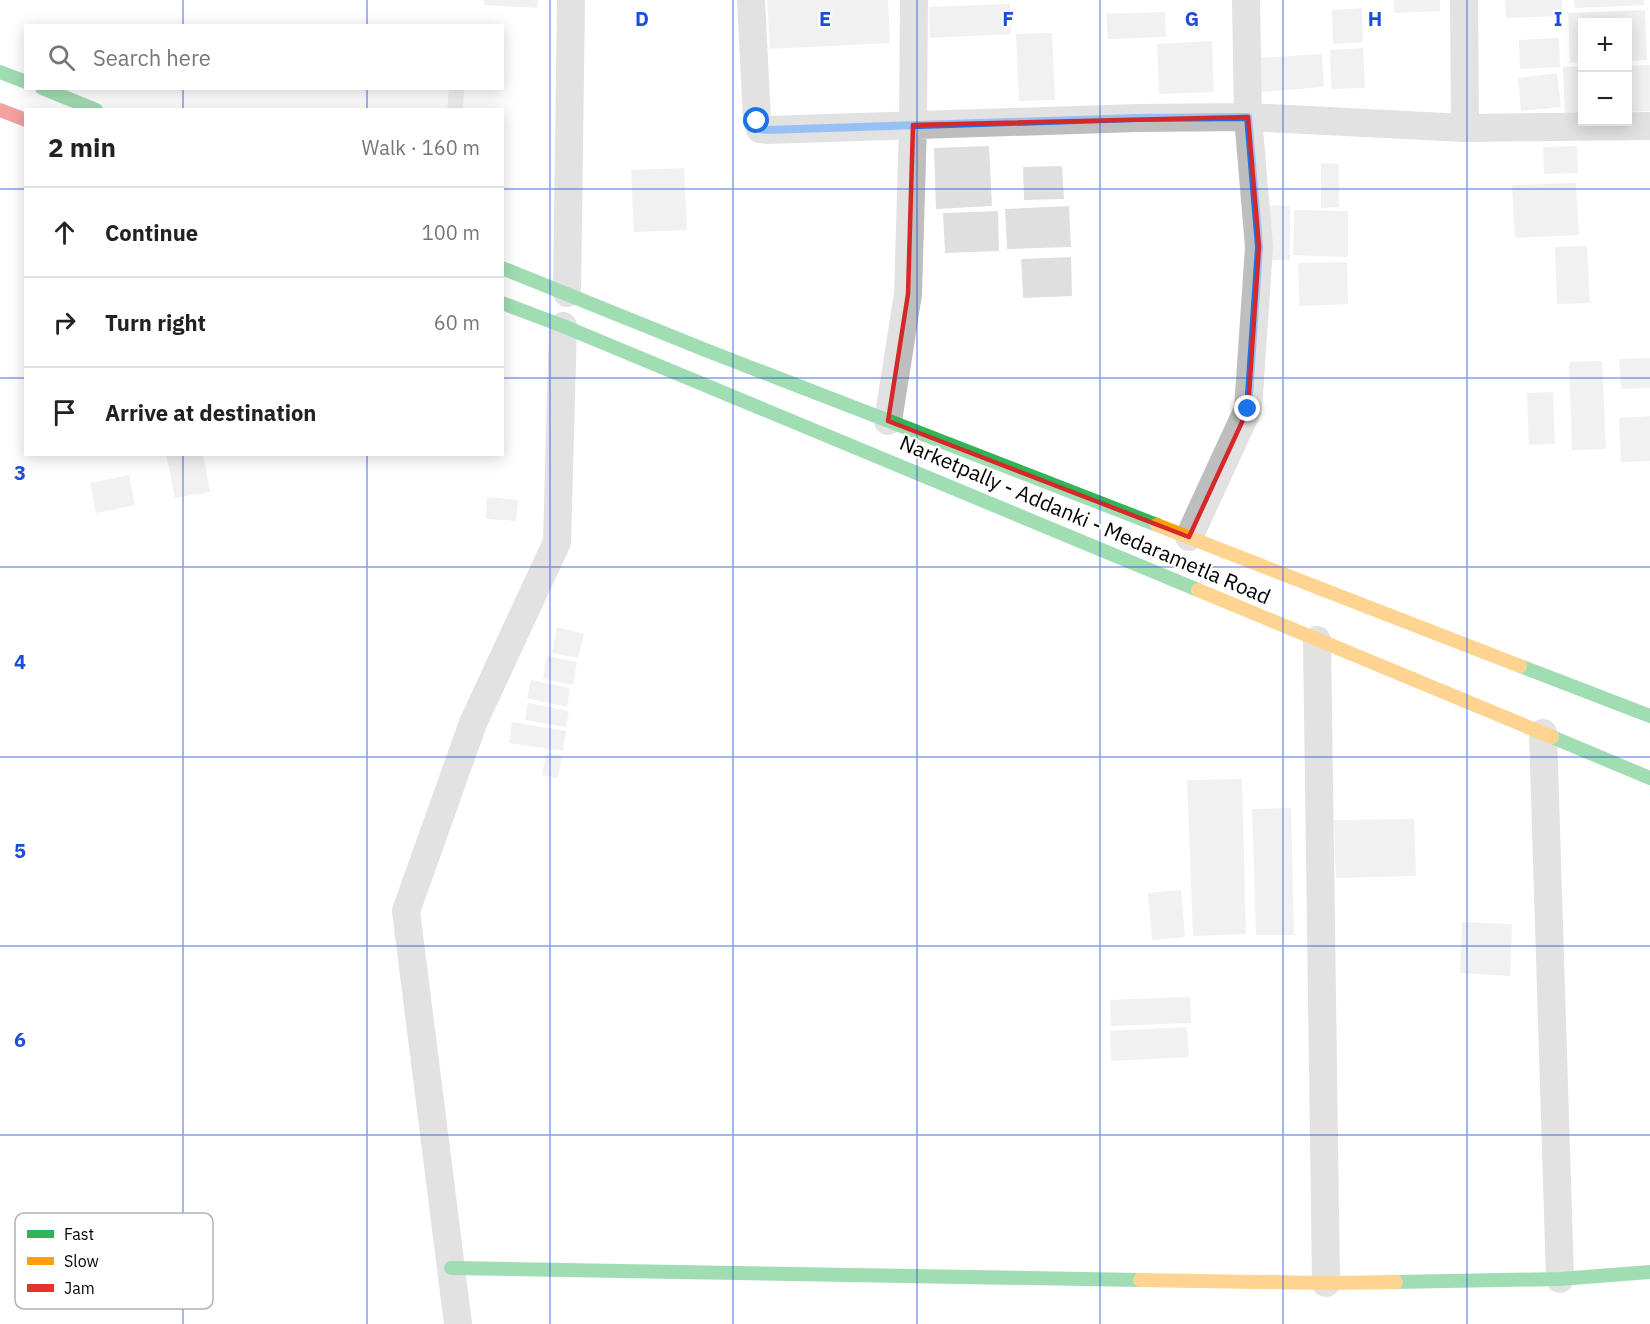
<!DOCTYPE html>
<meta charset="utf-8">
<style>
body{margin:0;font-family:"IBM Plex Sans",sans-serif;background:#f2f2f2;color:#222}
.controls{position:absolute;right:18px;top:18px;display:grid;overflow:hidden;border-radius:0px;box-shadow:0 3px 15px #0003}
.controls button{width:54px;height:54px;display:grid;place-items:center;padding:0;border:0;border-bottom:2px solid #e0e0e0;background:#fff;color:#222;font:30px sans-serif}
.stop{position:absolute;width:18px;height:18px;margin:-14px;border:4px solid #1a73e8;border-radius:50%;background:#fff}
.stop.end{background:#1a73e8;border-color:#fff;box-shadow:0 2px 6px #0008}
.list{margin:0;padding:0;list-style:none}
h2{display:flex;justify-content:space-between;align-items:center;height:78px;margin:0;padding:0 24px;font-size:26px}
h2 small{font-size:20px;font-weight:400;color:#767676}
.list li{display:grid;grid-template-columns:39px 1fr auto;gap:18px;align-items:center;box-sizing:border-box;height:90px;padding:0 24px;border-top:2px solid #e0e0e0}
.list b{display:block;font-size:22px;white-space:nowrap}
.list em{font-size:20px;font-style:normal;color:#767676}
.icon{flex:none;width:33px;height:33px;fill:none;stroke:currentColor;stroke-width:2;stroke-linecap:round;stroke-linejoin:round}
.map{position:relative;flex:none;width:1650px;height:1324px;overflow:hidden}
.search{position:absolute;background:#fff;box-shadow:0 3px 15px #0003;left:24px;top:24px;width:480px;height:66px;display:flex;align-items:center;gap:15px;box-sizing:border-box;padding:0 21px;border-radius:0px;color:#767676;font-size:22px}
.panel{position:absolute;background:#fff;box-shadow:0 3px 15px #0003;left:24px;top:108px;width:480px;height:348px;border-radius:0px}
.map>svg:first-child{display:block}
</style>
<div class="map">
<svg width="1650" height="1324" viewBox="0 0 1650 1324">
<rect width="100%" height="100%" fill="#fff"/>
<path fill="#dfdfdf" d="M484 0H538L537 8 484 5Z
M767 0H888L890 43 770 49Z
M1394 0H1440V11L1394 13Z
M1505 0H1562L1563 16 1506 18Z
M1574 0H1644L1645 5 1575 8Z
M1010 4 1011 34 930 38 929 7Z
M1362 8 1363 42 1333 44 1332 10Z
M1645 10 1647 60 1628 61V22H1582V62L1570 63 1568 13Z
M1165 12 1166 37 1108 39 1106 14Z
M1052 33 1055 100 1019 101 1016 34Z
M1559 38 1560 67 1520 69 1519 40Z
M1212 41 1214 92 1159 94 1157 44Z
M1363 48 1365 88 1331 89 1330 50Z
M1322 54 1324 87 1261 92 1259 58Z
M1650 65V111L1628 112V66Z
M1582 66V115L1565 116 1563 67Z
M1557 73 1561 107 1521 111 1518 78Z
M449 88H464L463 110H447Z
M989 146 992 206 936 209 934 148Z
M1577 146 1578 173 1544 174 1543 147Z
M1321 163 1339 164V207L1321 208Z
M1062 166 1064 199 1024 200 1023 167Z
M684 168 687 230 634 232 631 170Z
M1576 183 1579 235 1515 238 1512 185Z
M1262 205 1290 206V260H1261Z
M1069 206 1071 247 1007 249 1005 209Z
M1294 210 1348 211V257L1293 255Z
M998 211 999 251 945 253 943 213Z
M1587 246 1590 303 1557 304 1555 247Z
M1071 257 1072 296 1023 298 1021 259Z
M1347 262 1348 304 1299 306 1298 263Z
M1650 358V388L1621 389 1619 359Z
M1602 361 1606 449 1572 450 1569 362Z
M1553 392 1555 444 1529 445 1527 393Z
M1650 416V461L1621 462 1619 418Z
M166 454H203L210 492 175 498Z
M129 475 135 505 96 513 90 483Z
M487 497 518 500 516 521 486 519Z
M557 627 584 634 578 658 552 653Z
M547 656 577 662 573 685 543 679Z
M531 680 570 688 567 707 527 698Z
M528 703 569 711 566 727 525 720Z
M512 722 566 731 563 751 509 743Z
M546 753 562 756 558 778 542 775Z
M1242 779 1246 934 1193 936 1187 780Z
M1291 808 1294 935H1256L1252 809Z
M1414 819 1416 876 1336 878 1334 820Z
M1181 890 1185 937 1152 940 1148 893Z
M1462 922 1512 924 1510 976 1460 973Z
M1190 997 1191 1023 1111 1026 1110 1000Z
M1187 1027 1189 1057 1111 1061 1110 1031Z"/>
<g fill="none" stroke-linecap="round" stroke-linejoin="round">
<path stroke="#bebebe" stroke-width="28" d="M751 0 757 121 760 129 767 130 1137 118 1248 117 1465 128 1650 126
M1464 0 1465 128
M567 293 571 0
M888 421 908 294 913 125 914 0
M1189 537 1248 409 1259 247 1248 117 1246 0
M1317 640 1326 1283
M1543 733 1560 1279
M458 1324 406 911 473 723 557 542 563 326"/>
<path stroke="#30b455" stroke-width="14" d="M0 72 26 82
M42 88 96 110
M502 268 703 349 1157 525
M502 303 563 326 1198 590
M1520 666 1650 716
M1552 737 1650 778
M451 1268 1140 1280
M1396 1282 1560 1279 1650 1272"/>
<path stroke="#ff9f0a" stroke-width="14" d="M1157 525 1520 666
M1198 590 1552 737
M1140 1280 1326 1283 1396 1282"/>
<path stroke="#e5322d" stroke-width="14" d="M0 110 26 120"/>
</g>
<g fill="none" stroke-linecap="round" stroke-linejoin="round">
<path stroke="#1a73e8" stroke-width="8" d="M757 121 760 129 767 130 1137 118 1248 117 1259 247 1248 409"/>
</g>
<path d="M0 0H1650V1324H0ZM1248 117 1259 247 1248 409 1189 537 888 421 908 294 913 125Z" fill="#fff" fill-opacity=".55" fill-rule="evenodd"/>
<path fill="none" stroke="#d62828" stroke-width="4.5" stroke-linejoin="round" d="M1248 117 1259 247 1248 409 1189 537 888 421 908 294 913 125Z"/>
<path fill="none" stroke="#1d4ed8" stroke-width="1.5" stroke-opacity="0.55" d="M183 0V26M367 0V26M550 0V1324M733 0V1324M917 0V1324M1100 0V1324M1283 0V1324M1467 0V1324M183 88V110M367 88V110M0 189H26M502 189H1650M0 378H26M502 378H1650M183 454V1324M367 454V1324M0 567H1650M0 757H1650M0 946H1650M0 1135H1650"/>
<g text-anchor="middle" stroke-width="4.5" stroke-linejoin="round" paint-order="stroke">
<g font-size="21" fill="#000" stroke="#fff">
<text transform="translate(1085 520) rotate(23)" y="7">Narketpally - Addanki - Medarametla Road</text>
</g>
</g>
<rect x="15" y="1213" width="198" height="96" rx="9" fill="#fff" stroke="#b2b2b2" stroke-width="1.5"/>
<rect x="27" y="1230" width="27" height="8" fill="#30b455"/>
<rect x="27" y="1257" width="27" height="8" fill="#ff9f0a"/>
<rect x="27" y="1284" width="27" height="8" fill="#e5322d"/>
<g font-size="16" fill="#000">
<text x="64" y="1240">Fast</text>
<text x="64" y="1267">Slow</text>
<text x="64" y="1294">Jam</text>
</g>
<g font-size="20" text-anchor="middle" font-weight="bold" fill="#1d4ed8" stroke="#fff" stroke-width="4.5" stroke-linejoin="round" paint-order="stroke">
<text x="642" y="26">D</text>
<text x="825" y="26">E</text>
<text x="1008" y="26">F</text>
<text x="1192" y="26">G</text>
<text x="1375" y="26">H</text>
<text x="1558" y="26">I</text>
<text x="20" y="480">3</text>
<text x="20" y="669">4</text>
<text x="20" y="858">5</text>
<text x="20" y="1047">6</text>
</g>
</svg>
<div class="controls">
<button>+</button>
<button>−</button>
</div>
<div class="stop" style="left:757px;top:121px"></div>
<div class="stop end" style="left:1248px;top:409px"></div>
<div class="search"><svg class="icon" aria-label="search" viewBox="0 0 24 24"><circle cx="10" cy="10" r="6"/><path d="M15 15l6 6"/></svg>Search here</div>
<section class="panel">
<h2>2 min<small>Walk · 160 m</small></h2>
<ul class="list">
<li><svg class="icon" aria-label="ahead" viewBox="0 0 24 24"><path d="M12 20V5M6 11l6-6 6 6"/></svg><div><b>Continue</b></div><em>100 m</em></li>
<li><svg class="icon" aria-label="right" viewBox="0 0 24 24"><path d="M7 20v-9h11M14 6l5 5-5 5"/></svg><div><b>Turn right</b></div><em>60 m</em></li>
<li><svg class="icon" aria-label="arrive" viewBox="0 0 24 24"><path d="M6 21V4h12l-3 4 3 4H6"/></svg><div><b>Arrive at destination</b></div></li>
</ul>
</section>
</div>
